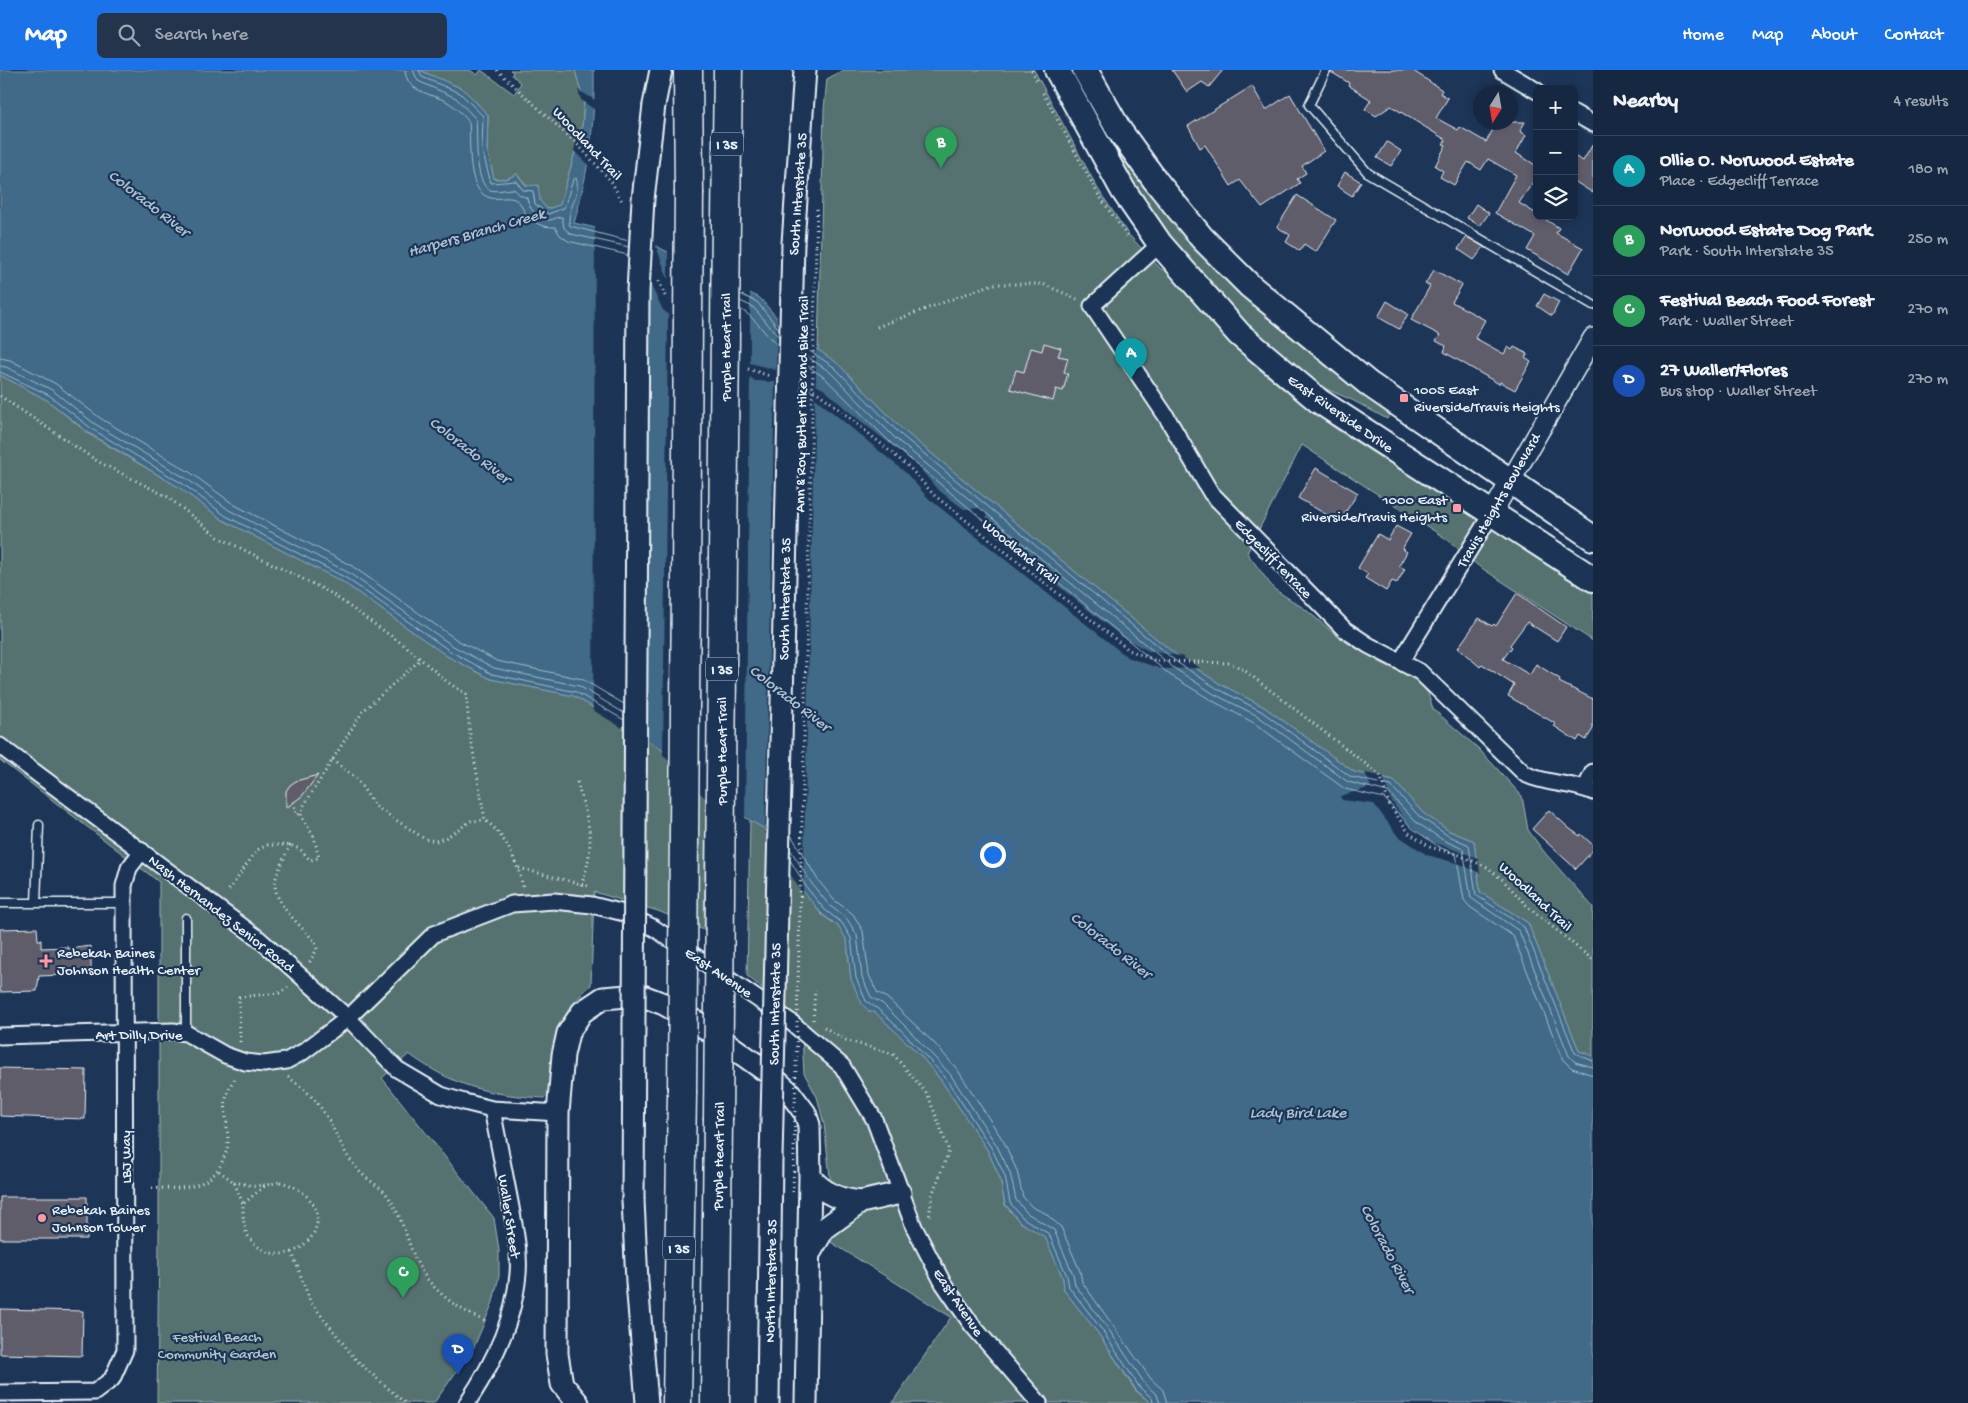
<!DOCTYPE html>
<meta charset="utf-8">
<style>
body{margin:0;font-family:"Gochi Hand",sans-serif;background:#23344c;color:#f1f3f6}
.controls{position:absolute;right:15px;top:15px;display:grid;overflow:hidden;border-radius:8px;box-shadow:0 2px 8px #0003}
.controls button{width:45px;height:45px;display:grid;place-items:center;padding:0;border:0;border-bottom:1px solid #35445a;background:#162841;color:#f1f3f6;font:25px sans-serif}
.compass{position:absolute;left:1473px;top:15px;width:45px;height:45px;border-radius:50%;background:#162841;box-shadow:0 2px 8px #0003;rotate:191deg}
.you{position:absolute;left:992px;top:784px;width:18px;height:18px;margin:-12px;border:4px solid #fff;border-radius:50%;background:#1a73e8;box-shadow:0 0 0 8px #1a73e833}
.badge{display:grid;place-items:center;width:32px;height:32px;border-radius:50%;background:#1a73e8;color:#fff;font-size:16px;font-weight:700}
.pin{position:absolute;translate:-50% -41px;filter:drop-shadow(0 1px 2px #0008)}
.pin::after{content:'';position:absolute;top:26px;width:18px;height:15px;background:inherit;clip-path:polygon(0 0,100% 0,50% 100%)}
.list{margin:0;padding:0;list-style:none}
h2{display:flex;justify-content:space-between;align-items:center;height:65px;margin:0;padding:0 20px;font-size:21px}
h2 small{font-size:16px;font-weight:400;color:#9ea6b1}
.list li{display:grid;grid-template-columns:32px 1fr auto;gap:15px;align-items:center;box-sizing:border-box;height:70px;padding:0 20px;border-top:1px solid #35445a}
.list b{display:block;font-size:19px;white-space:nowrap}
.list p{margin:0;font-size:16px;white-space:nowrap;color:#9ea6b1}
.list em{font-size:16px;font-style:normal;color:#9ea6b1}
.icon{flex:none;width:28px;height:28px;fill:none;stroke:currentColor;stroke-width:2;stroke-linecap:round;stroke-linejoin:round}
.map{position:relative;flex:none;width:1593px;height:1333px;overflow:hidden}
header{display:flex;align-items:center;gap:30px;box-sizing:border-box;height:70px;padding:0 25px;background:#1a73e8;color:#fff}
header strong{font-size:24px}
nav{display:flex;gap:28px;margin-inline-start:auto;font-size:18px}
.search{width:350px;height:45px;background:#23344c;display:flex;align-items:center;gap:12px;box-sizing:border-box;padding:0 18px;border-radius:8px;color:#9ea6b1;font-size:19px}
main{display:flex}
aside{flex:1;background:#162841}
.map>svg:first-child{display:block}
</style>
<header>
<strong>Map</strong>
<div class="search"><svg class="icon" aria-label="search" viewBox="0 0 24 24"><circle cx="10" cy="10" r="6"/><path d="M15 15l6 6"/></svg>Search here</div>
<nav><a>Home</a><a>Map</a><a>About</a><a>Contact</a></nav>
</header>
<main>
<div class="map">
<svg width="1593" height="1333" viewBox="0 0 1593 1333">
<rect width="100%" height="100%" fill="#1d3557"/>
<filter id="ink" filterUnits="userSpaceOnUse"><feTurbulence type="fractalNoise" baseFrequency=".02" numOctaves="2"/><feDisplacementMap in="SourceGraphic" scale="10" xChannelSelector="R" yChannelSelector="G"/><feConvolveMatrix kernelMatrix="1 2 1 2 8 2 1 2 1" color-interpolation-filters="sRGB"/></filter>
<g filter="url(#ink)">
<path fill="#57726f" stroke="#a0b2b4" d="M419 0H470L477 5 481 0 514 24 521 13 512 5 513 2 510 0H575L584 33 582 58 560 135 547 139 517 104 506 109H494L487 79 488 45 463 19Z
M843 0H1034L1098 119 1128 164 1161 199 1171 203 1202 241 1256 297 1333 357 1378 386 1452 428 1593 524V571L1477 495 1448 470 1302 375 1247 483 1274 519 1305 539 1341 569 1381 593 1406 604 1418 612 1428 623 1433 639 1478 678 1522 726 1528 760 1545 783 1593 837V986L1579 981 1528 853 1480 822 1474 771 1449 761 1423 743 1394 711 1354 702 1264 637 1220 614 1181 589 903 360 837 293 818 280 824 39 827 9Z
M1103 55C1174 174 1281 262 1390 345L1387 349 1354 331 1322 317 1296 302 1255 268 1154 149 1099 57Z
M0 305 47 330 89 364 180 418 223 450 343 512 447 586 491 609 574 626 581 630 661 679 706 725 704 860 658 841 594 822 591 915C551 953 554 973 552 1024L544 1028C490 1025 454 1017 409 984L382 1008 494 1148 499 1180V1206L493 1232 474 1277 434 1333H157L159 1172V812L0 690Z
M750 750 765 759 821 844 838 856 847 870 851 909 875 942 921 986 941 1010 988 1081 1000 1108 1005 1135 1020 1152 1045 1167 1063 1208 1064 1220 1098 1263 1136 1321 1151 1333H892L951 1247 829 1171 830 1107 824 1054 817 1027 804 1003 801 949 747 906Z"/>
<path fill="#406b87" stroke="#83a1b4" d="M0 0H419L463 19 488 45 487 79 494 109H506L517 104 526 116 538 115 540 131 547 139 560 135 582 58 584 33 575 0H594C595 53 589 102 574 153L640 168 760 228 784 256 837 293 903 360 1181 589 1220 614 1264 637 1354 702 1394 711 1423 743 1449 761 1474 771 1480 822 1528 853 1579 981 1593 986V1333H1151L1137 1321 1098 1263 1064 1220 1063 1208 1045 1167 1020 1152 1005 1134 1000 1108 988 1081 941 1010 921 986 875 942H870L862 934 851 909 847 870 838 856 822 844 803 821 765 759 706 725 661 679 581 630 574 626 491 609 447 586 343 512 223 450 180 418 89 363 47 330 0 305Z"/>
<path fill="#1d3557" d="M595 0 597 45 595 73V40L581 30 578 20 595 30Z
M577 66 593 81 589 96 574 81Z
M595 155 641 166 655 173 668 209V179L750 220V293L776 300 777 245 785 255 816 276V315L825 320 847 340 918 396 937 419 964 439 981 438 986 443 989 460 1122 567 1149 581 1181 586 1200 598 1161 599 1127 587 928 428 906 403 815 328 803 825 765 763 775 312 755 311 750 307 745 750 704 727 663 685 668 244 663 240 651 216 649 192 644 671 591 639H593Z
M1365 703 1383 706 1391 730 1407 753 1432 772 1478 788 1480 803 1460 794 1427 785 1397 765 1374 734 1342 730 1340 726 1371 717Z"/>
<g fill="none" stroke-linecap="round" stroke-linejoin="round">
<path stroke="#a5bbcb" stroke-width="1" d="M405 0C406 25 437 23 452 35 458 39 464 46 469 52 471 71 465 123 491 128 502 130 511 124 520 133 522 136 523 140 525 143 534 154 542 157 555 157L560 165 568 171 628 185
M413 0 418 11 456 28 476 49C478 63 473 113 490 120 497 122 507 119 514 119L520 125 527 128C529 137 537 151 550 150 554 149 558 147 562 147L564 158 571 164 629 177
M419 0 422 7 460 23 483 46 482 80 491 113 516 111 523 120 533 121 535 134 548 144 564 138 573 110 576 108C582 123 565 142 570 156L629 171
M740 224 757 232 779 259
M740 231 753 237 779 267
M740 239C756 247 764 265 779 276
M802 276 834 297 900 364 1178 593 1218 619 1261 641 1351 707 1391 716 1420 747 1447 765 1469 775 1476 825 1524 857 1575 983 1593 991
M802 283 830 302 896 369 1174 598 1214 624 1258 646 1348 712 1388 722 1416 752 1443 770 1463 779 1471 828 1519 861 1569 986 1575 992 1593 997
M0 288 10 290 56 314 100 348 191 403 233 434 352 496 457 570 497 591 582 609 624 634
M802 292 825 308 892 374 1170 605 1211 630 1254 653 1345 719 1384 728 1412 758 1439 777 1456 784 1464 830 1470 837 1513 866 1563 990 1572 998 1593 1005
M0 296 6 297 52 320 95 354 187 409 229 440 349 503 453 576 494 598 579 616 624 643
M0 302 49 325 92 359 183 414 226 446 346 508 450 581 492 604 576 622 624 650
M791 765 818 810 834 830 853 844 863 861 869 905 877 922 887 928 934 973 957 999 1004 1072 1017 1101 1023 1127 1032 1137 1045 1143 1061 1157 1080 1201 1082 1212 1151 1309 1163 1320 1167 1333
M790 779 812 814 829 835 847 849 857 865 862 907 871 927 883 934 906 957 950 1004 997 1076 1010 1103 1016 1130 1027 1143 1054 1160 1073 1204 1075 1215 1107 1257 1145 1314 1157 1325 1160 1333
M790 790 807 818 825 840 842 853 851 868 856 908 866 931 878 939 902 961 945 1007 992 1079 1005 1106 1010 1133 1023 1148 1049 1164 1067 1206 1069 1217 1102 1260 1140 1318 1152 1328 1153 1333"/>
</g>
<path fill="#605d6a" stroke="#e8f1f8" d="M1172 0H1223L1209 17 1202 12 1187 22Z
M1332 0H1412L1442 20 1440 23 1448 28 1436 48 1458 60 1460 57 1486 72 1497 52H1525L1520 61 1526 65 1516 83 1537 96V106L1519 133 1559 158 1556 163 1583 178 1568 204 1527 180 1535 166 1495 143 1516 105 1488 89 1481 100 1468 92 1454 115 1440 107 1443 101 1435 96 1446 75 1443 74 1446 70 1391 36 1376 46 1365 39 1371 30 1348 15 1349 13 1331 2Z
M1252 16 1266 40 1290 24 1324 81 1302 96 1306 103 1297 109 1300 113 1262 138 1240 110 1231 116 1205 75 1200 78 1188 56Z
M1387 72 1401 81 1391 96 1377 88Z
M1593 74V123L1574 111V86L1583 91Z
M1345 102 1361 112 1352 126 1337 116Z
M1297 125 1336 150 1316 182 1304 174 1300 181 1286 172 1290 165 1277 157Z
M1476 134 1489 143 1480 156 1467 148Z
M1467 167 1484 177 1474 190 1458 179Z
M1434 200 1462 215 1452 232 1485 250 1475 268 1504 284 1508 277 1512 280 1514 277 1528 284 1525 288 1531 292 1515 320 1500 312 1499 314 1444 282 1446 276 1436 271 1440 265 1411 250 1430 216 1425 214Z
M1544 224 1559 232 1552 246 1537 236Z
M1387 231 1408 244 1399 259 1378 247Z
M1044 273 1061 278 1058 286 1068 288 1064 302 1068 303 1063 321 1056 319 1053 331 1010 319 1016 300 1024 302 1031 278 1042 281Z
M1316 398 1358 423 1339 452 1298 428Z
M1396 456 1411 464 1402 479 1407 482 1399 496 1405 499 1397 513 1392 511 1386 521 1365 508 1368 504 1358 498 1378 464 1388 470Z
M1517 523 1566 557 1557 571 1527 552 1510 575 1512 577 1503 589 1530 605 1536 594 1560 609 1559 612 1593 629V659L1586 670 1580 666 1577 671 1554 656 1556 654 1508 626 1514 615 1482 594 1480 597 1458 578 1479 548 1492 556 1494 554 1496 556Z
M318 705 302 726 286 738V721L290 715 296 711Z
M1549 740 1570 759 1580 766 1581 764 1593 775V780L1576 799 1532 759Z
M37 858 38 870H41V878L68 877V879L91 876V904L39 906 37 921 0 922V859Z
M0 998 86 1000 85 1049 0 1046Z
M0 1127H87V1169H0Z
M0 1239 83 1241 82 1286 0 1284Z"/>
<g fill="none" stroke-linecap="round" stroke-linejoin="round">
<defs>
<path id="service" d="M1326 0 1309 35 1368 103 1593 235
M0 833H124
M36 833 39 755
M186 848V963"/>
<path id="minor" d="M1502 0 1537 21
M1574 43 1593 54
M1160 174 1092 236 1166 346 1211 423 1344 559 1368 575 1420 602 1525 704C1547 715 1571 712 1593 722
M1401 591 1492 443
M0 676 258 868 348 948 397 999 441 1025 464 1032 492 1039 558 1043
M1585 719 1593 702
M0 966 173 961 186 963 225 985 245 992 264 994 286 991 303 982 348 948 434 864 512 834 554 831 592 835 624 843 654 858 791 952 842 996 874 1049 914 1157 943 1213 972 1255 1039 1333
M0 1323 95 1322 112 1309 125 1280 124 816 129 798 142 781
M467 1333C493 1294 514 1251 518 1204 520 1180 514 1155 510 1132 504 1101 498 1070 492 1039"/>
<path id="tertiary" d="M1492 443 1593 268"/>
<path id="secondary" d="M654 35 661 0
M793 173 805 0
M810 1107C824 1124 840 1130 861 1132
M633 1130 637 1212 647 1333
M809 1184 824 1159 861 1132 900 1123
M578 1333 562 1314 557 1284 558 1043 563 985 568 963 582 942 603 928 640 925 664 934 698 953 767 1002 790 1023 805 1043 809 1055 810 1107 806 1333
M768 1333 771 1089"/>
<path id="primary" d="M1057 0 1123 120 1160 174 1239 264 1319 331 1593 509
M1085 0 1119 60 1155 110 1202 168 1250 216 1369 314 1593 468"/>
<path id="motorway" d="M688 0 689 122
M726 148 728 0
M677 1333 682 1024
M715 1333 718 1050"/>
</defs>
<use href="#service" stroke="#e8f1f8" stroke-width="11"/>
<use href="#minor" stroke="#e8f1f8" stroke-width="19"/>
<use href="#tertiary" stroke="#e8f1f8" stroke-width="22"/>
<use href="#secondary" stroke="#e8f1f8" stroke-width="25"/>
<use href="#primary" stroke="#e8f1f8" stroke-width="28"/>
<use href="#motorway" stroke="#e8f1f8" stroke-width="31"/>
<path stroke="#e8f1f8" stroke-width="3" stroke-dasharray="1 4" stroke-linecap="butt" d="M497 0 579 76 611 111 623 133
M1032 0 1037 11
M1043 23 1098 124 1127 166
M816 175 817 136
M659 211 665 226
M877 257 993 214H1043L1077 229
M748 299 770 306
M809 319 817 322 833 334 909 397 934 425 1129 580 1157 591 1231 593 1244 600 1380 705 1389 734 1409 763 1430 777 1459 785 1487 797 1503 810 1528 837 1593 890
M0 326 97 391 168 427 218 467 329 522 408 578 446 611 466 624 470 664 485 750C506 766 517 791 523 817
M332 690 356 708 375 736 425 769 436 771 447 767 471 751 485 750
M577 712C589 756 597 771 581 816
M293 732 297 745 301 744
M290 775C285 786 279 797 276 808 269 831 302 856 315 872L317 879 309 893
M519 798 588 816
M229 820 257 780 268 775H290L300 779 310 790 319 788 314 767 301 746 303 737 363 641 421 589
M813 950 815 920
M824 957 845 970 893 984 928 1025 949 1081 932 1125 929 1148
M240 972 239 927 279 923 290 916
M288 1007C302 1017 314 1027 323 1041 337 1061 343 1086 361 1103 369 1111 380 1116 387 1125 401 1144 406 1167 415 1188 427 1218 458 1240 487 1252
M219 1101 234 1112 243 1134
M234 1112 254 1116 265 1115
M280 1112C309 1118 332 1148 306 1173 288 1191 259 1186 247 1164 243 1155 243 1143 243 1134L266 1115Z
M152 1118C181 1119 213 1120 224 1087 226 1083 228 1077 228 1072 228 1049 219 1028 235 1009
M292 1182 310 1231 356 1290 405 1333"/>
<use href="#service" stroke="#1d3557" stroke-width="8"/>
<use href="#minor" stroke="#1d3557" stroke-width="15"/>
<use href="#tertiary" stroke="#1d3557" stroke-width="19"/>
<use href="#secondary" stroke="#1d3557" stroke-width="21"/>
<use href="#primary" stroke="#1d3557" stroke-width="24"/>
<use href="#motorway" stroke="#1d3557" stroke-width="28"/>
<defs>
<path id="secondary-bridge" d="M771 1089 793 173
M633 1130 638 222 643 129 654 35"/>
<path id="motorway-bridge" d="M682 1024 689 122
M718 1050 726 148"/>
</defs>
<use href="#secondary-bridge" stroke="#e8f1f8" stroke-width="25" stroke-linecap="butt"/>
<use href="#motorway-bridge" stroke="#e8f1f8" stroke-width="31" stroke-linecap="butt"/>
<path stroke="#e8f1f8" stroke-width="3" stroke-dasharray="1 4" stroke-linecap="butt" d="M793 1122 816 175"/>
<use href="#secondary-bridge" stroke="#1d3557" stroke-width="21"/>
<use href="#motorway-bridge" stroke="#1d3557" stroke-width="28"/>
</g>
</g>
<g fill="#ff9aa2" stroke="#1d3557" stroke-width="2">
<rect x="1399" y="323" width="10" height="10" rx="2.5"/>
<rect x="1452" y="433" width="10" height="10" rx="2.5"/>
<path d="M43.5 883.5h5v5h5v5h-5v5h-5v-5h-5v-5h5z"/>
<circle cx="42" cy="1148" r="5"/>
</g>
<g text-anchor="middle" stroke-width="4.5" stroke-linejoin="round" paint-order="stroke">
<g fill="#1d3557" stroke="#abb9c8" stroke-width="1">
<rect x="711" y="62.5" width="32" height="23" rx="4"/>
<rect x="706" y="587.5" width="32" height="23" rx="4"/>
<rect x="663" y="1166.5" width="32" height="23" rx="4"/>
</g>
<g font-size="14" font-weight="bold" fill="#e8f1f8">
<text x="727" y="79">I 35</text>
<text x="722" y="604">I 35</text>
<text x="679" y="1183">I 35</text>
</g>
<g font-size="15" fill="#e8f1f8" stroke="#1d3557">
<text transform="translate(588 73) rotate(47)" y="5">Woodland Trail</text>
<text transform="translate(797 124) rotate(-86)" y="5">South Interstate 35</text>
<text transform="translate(725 277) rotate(-90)" y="5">Purple Heart Trail</text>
<text transform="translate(801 334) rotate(-89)" y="5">Ann &amp; Roy Butler Hike and Bike Trail</text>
<text transform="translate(1341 343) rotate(35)" y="5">East Riverside Drive</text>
<text transform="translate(1498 430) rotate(-60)" y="5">Travis Heights Boulevard</text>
<text transform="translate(1021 481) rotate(39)" y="5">Woodland Trail</text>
<text transform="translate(1274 488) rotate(46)" y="5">Edgecliff Terrace</text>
<text transform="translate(784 529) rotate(-89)" y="5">South Interstate 35</text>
<text transform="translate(721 681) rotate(-90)" y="5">Purple Heart Trail</text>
<text transform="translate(1536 826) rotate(43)" y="5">Woodland Trail</text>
<text transform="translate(222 843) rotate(38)" y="5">Nash Hernandez Senior Road</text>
<text transform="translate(719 902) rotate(34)" y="5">East Avenue</text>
<text transform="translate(774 934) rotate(-89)" y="5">South Interstate 35</text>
<text x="139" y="969">Art Dilly Drive</text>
<text transform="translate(718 1086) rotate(-89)" y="5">Purple Heart Trail</text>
<text transform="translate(125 1087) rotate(-90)" y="5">LBJ Way</text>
<text transform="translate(510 1146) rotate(81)" y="5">Waller Street</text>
<text transform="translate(770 1211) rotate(-89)" y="5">North Interstate 35</text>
<text transform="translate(959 1232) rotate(56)" y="5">East Avenue</text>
</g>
<g font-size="15" fill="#e8f1f8" stroke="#1d3557" text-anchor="start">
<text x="1414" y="324">1005 East<tspan x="1414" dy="17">Riverside/Travis Heights</tspan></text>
<text x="1447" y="434" text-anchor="end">1000 East<tspan x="1447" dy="17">Riverside/Travis Heights</tspan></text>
<text x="57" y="887">Rebekah Baines<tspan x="57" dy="17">Johnson Health Center</tspan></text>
<text x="52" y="1144">Rebekah Baines<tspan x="52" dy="17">Johnson Tower</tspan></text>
</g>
<g font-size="15" fill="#b5c5c8" stroke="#1d3557">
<text x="217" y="1271">Festival Beach<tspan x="217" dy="17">Community Garden</tspan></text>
</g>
<g font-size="16" font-style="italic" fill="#adc2d0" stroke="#1d3557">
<text transform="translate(150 132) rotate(38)" y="6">Colorado River</text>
<text transform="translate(476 161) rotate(-16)" y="6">Harpers Branch Creek</text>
<text transform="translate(471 379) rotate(38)" y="6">Colorado River</text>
<text transform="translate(791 627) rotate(38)" y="6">Colorado River</text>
<text transform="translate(1112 874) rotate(38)" y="6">Colorado River</text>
<text x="1298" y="1047">Lady Bird Lake</text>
<text transform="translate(1389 1178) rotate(62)" y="6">Colorado River</text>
</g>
</g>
</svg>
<div class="controls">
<button>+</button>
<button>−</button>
<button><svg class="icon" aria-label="layers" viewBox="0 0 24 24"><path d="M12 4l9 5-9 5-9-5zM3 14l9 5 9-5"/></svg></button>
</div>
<svg class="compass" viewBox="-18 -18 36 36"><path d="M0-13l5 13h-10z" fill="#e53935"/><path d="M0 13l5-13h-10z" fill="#9ea6b1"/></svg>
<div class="you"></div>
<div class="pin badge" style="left:1131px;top:309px;background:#0f9aa8">A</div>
<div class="pin badge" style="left:941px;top:98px;background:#2e9e5b">B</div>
<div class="pin badge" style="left:403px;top:1228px;background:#2e9e5b">C</div>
<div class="pin badge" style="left:458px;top:1305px;background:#1a4fb4">D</div>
</div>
<aside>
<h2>Nearby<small>4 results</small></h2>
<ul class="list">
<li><span class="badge" style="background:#0f9aa8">A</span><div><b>Ollie O. Norwood Estate</b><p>Place · Edgecliff Terrace</p></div><em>180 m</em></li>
<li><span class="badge" style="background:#2e9e5b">B</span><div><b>Norwood Estate Dog Park</b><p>Park · South Interstate 35</p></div><em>250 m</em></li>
<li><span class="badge" style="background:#2e9e5b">C</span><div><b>Festival Beach Food Forest</b><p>Park · Waller Street</p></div><em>270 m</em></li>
<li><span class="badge" style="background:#1a4fb4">D</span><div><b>27 Waller/Flores</b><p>Bus stop · Waller Street</p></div><em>270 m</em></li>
</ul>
</aside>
</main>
